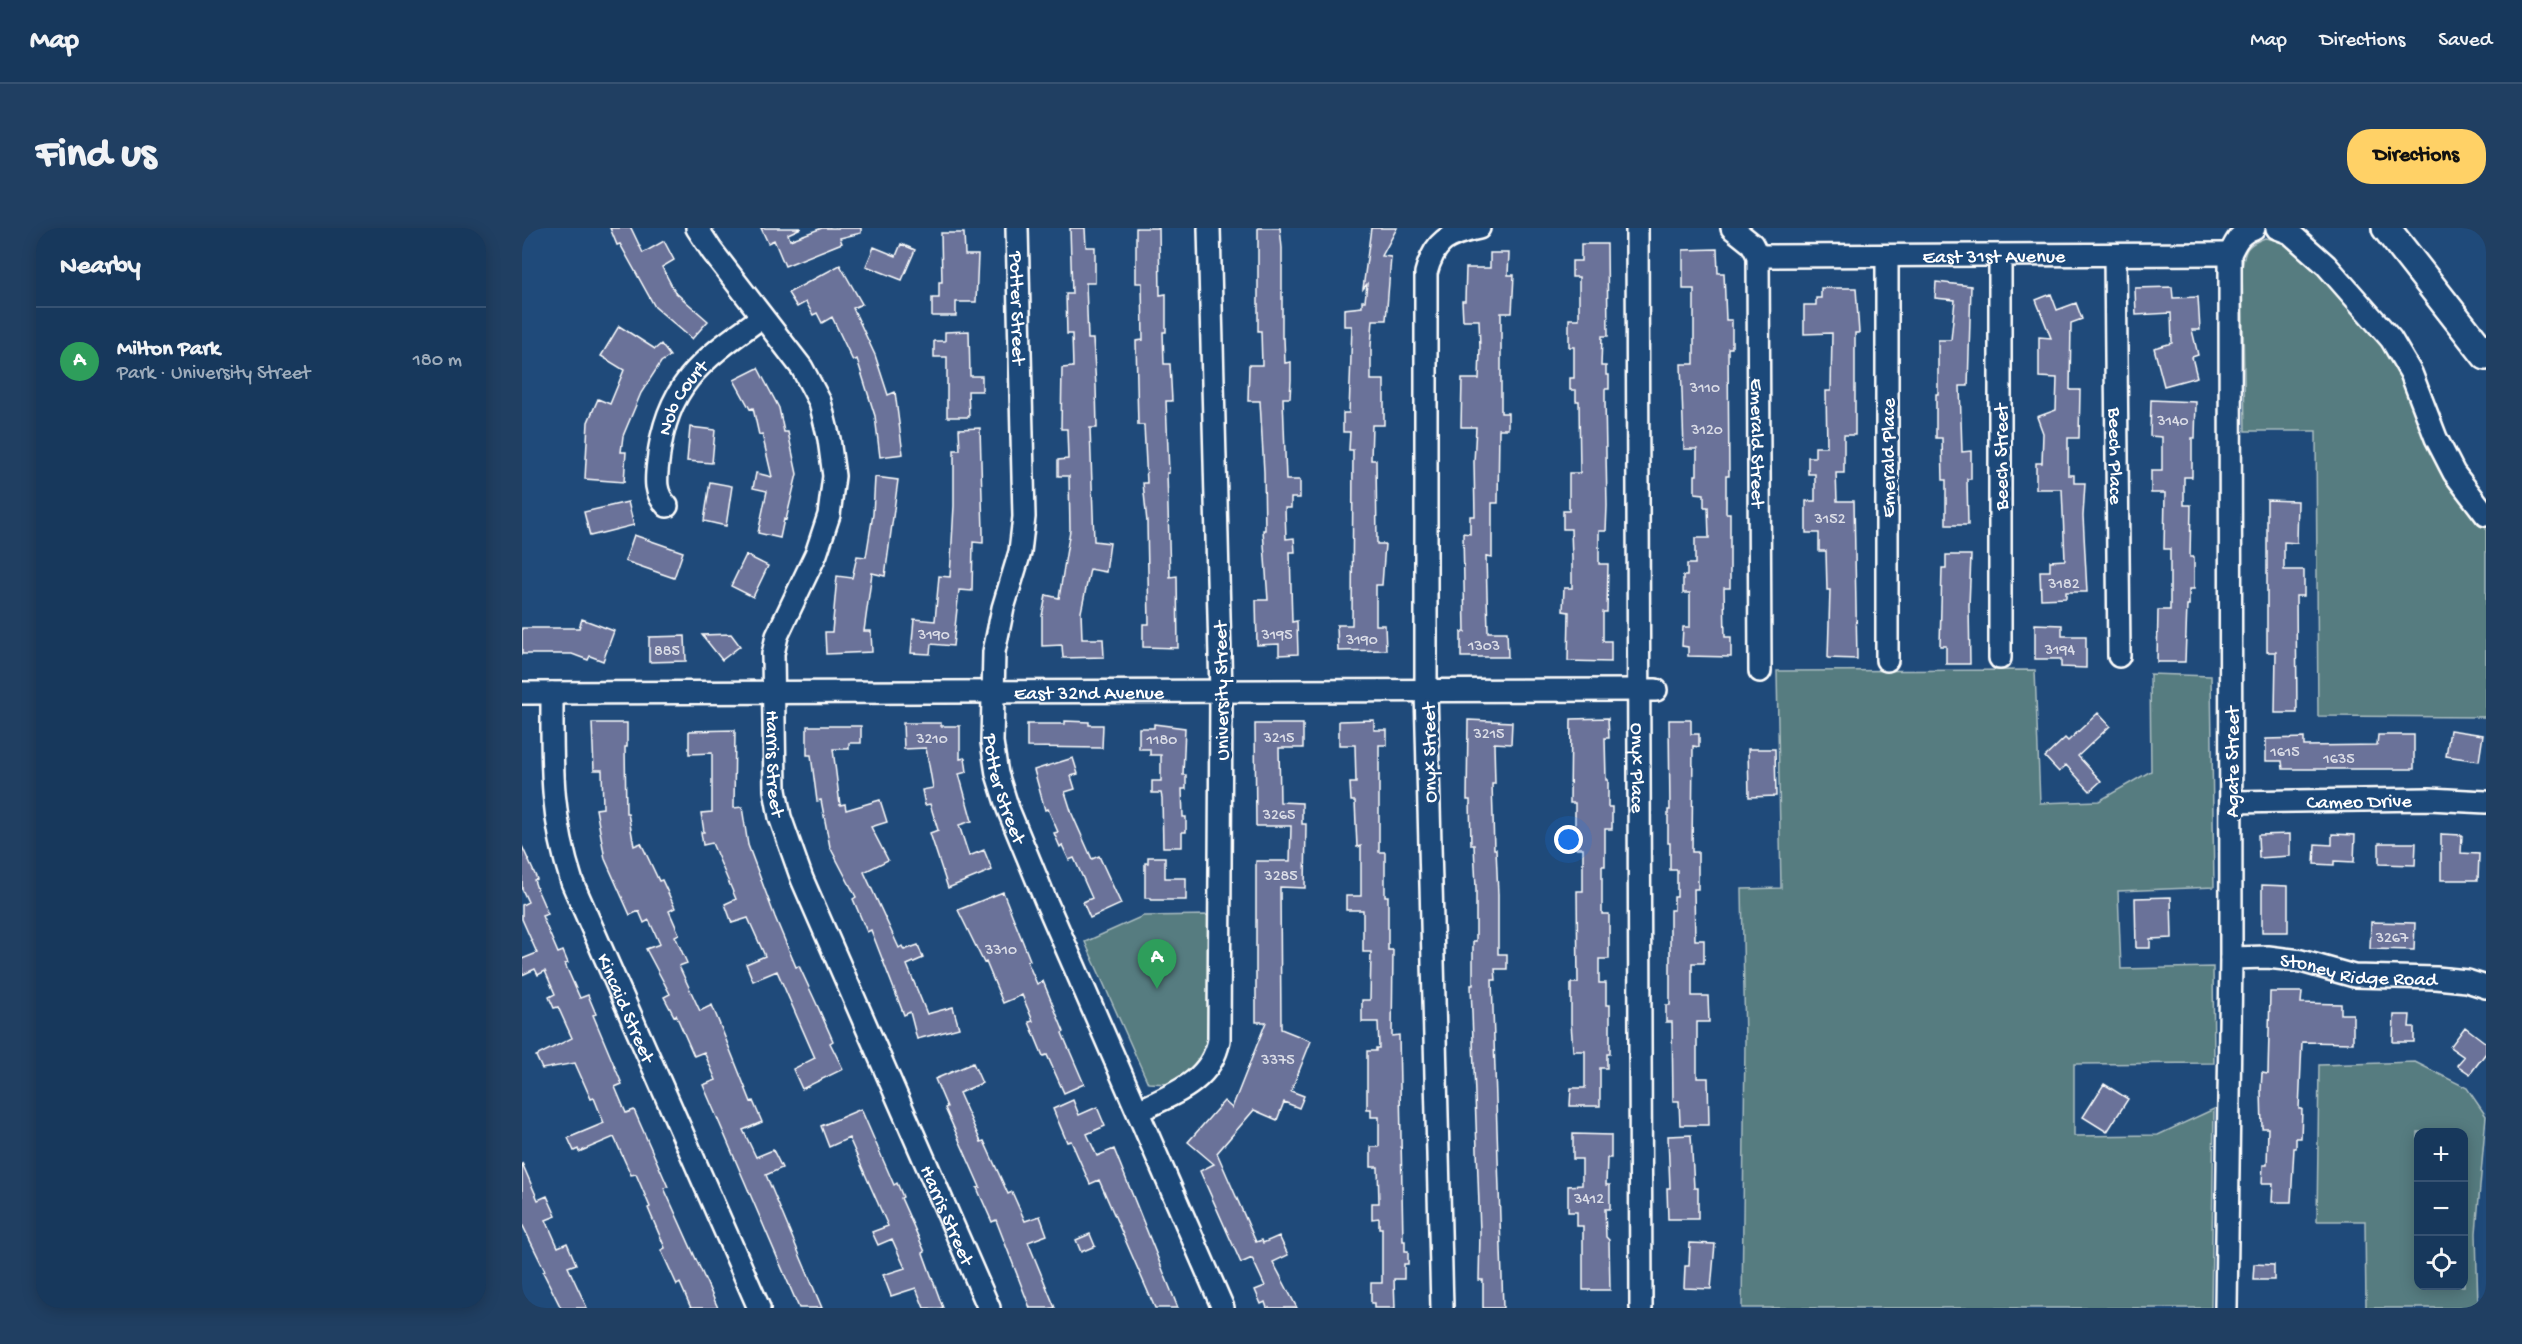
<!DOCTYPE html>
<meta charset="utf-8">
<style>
body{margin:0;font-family:"Gochi Hand",sans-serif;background:#203f62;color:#f1f3f6}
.controls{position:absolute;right:18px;bottom:18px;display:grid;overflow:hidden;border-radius:12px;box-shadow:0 3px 15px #0003}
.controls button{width:54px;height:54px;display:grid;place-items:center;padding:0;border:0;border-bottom:2px solid #365272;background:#17385c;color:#f1f3f6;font:30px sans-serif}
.you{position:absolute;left:1047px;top:612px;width:21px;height:21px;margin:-15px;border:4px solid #fff;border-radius:50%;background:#1a73e8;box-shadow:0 0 0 9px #1a73e833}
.badge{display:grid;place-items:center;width:39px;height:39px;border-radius:50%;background:#ffd166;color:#fff;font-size:20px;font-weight:700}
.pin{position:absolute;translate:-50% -50px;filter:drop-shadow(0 2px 3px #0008)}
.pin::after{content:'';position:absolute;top:32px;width:21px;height:18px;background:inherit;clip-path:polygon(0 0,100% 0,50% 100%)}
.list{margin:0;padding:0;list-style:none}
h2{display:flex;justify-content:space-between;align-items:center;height:78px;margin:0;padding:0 24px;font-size:26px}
h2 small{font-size:20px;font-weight:400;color:#9eacbb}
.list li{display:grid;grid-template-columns:39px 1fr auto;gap:18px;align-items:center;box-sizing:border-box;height:108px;padding:0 24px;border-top:2px solid #365272}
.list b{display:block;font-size:22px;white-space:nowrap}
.list p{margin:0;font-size:20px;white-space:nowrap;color:#9eacbb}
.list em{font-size:20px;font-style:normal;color:#9eacbb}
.icon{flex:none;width:33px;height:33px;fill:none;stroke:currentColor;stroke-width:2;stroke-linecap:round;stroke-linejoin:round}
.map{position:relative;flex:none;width:1964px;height:1080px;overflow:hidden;border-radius:24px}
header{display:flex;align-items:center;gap:36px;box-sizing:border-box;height:84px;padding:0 30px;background:#17385c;border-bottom:2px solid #365272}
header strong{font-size:28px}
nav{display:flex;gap:33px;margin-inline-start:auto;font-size:21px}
.intro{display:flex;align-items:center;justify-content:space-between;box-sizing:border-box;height:144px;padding:0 36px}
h1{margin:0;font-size:42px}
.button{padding:15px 27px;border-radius:24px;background:#ffd166;color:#111;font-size:21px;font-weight:700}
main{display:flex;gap:36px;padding:0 36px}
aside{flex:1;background:#17385c;border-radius:24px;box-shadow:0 3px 15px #0003}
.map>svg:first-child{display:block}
</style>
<header>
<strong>Map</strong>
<nav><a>Map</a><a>Directions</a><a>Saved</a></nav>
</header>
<div class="intro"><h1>Find us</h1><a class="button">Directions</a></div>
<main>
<aside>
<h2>Nearby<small></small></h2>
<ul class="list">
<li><span class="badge" style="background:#2e9e5b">A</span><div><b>Milton Park</b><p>Park · University Street</p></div><em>180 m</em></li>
</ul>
</aside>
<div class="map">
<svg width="1964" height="1080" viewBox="0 0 1964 1080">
<rect width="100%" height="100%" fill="#1f4a7a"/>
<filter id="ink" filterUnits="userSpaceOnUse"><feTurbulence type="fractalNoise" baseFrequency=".0167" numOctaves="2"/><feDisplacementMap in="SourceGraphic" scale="12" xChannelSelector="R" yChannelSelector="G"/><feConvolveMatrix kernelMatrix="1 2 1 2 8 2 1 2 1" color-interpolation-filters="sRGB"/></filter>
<g filter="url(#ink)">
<path fill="#567b80" stroke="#aabdc0" stroke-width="1.5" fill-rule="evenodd" d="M1743 10 1763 14 1791 34 1847 98 1875 138 1964 296V489L1796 488 1794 203H1723L1720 40C1723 21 1724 17 1743 10Z
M1513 442 1518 575 1577 573 1629 543 1628 446 1689 448 1692 659 1596 663 1599 741 1691 739 1692 835 1552 836V908L1636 907 1692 881 1689 1080H1220L1223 813 1220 661 1259 660 1255 443Z
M687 687V807L681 828 671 843 649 856 626 855 563 714 621 688Z
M1893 834 1945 860 1964 888 1954 1005 1956 1080H1844L1843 993H1795L1797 837ZM1896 904H1942V1058H1896Z"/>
<path fill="#6a7299" stroke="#fff" stroke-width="1.5" d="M88 0H109L121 25 142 13 152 32 140 39 153 64 186 93 170 111 133 79 98 16 95 17Z
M239 0H279L266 6 268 12 300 0H339V5L318 10 320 15 263 38 252 12 246 15Z
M548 0H563L564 19H573V55H564L566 111H571L574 158 575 200H568L572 313 588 315 584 344 568 341 559 384 560 411H581L582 429 541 430 540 417 520 418V388L524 367 537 370 548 302 547 248H536V232L546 231 545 201H539L540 140 551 139 550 106H545L544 66H550Z
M614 0H637L638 67 644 66V104H641L642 136H648L650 173H644L647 245H645L648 349 655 348 656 420 621 419V396H627L625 294 621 255H625L622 197H616L614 113 621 112 620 55H614Z
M736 0H758L760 20V110H762L763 135 769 134V152L768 170H761L764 252H778V270H769V280H763L764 311 772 310 773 324H768L770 394 775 393 776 426 757 427V416L735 417 734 372H746L741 302H743L742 244 738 173H726L727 137H740L739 103H736Z
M849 0H875L860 28 869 29 864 92H851L849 118V152H862V197H850L849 232H854L855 316H863L860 357H854V397H863L864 422 816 423 815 397H830L831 222H827L828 204H821V185H827L830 98H822V81L840 79V73H843L845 56 841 61Z
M419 5H442L443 27H456L454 74H434V88H410V70H417V54H420Z
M379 16 393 22 380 52 344 38 352 19 374 28Z
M1059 16H1085L1086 108H1080L1079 138H1084V147H1087V161H1083V172L1085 278 1084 303H1077V336H1086L1085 384H1081V413H1089V434L1046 433 1047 384 1041 383 1042 360H1050V331L1049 301H1041V283H1047V245H1058L1057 173H1054V162H1048V150H1052V119H1047V91H1057V49H1050V33H1059Z
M1195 21 1196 45H1202L1204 92H1210V120H1206L1207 248H1204V285H1208V360H1202L1203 409H1209V429L1166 428V419L1160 418 1161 399H1168V365H1161V348H1165V336H1173V310H1187L1186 279H1182V266L1173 265V247H1175V221H1162L1159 136H1172V61H1161V22Z
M968 25H987L986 47H992L990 85H979V185H986V201H977L976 275H970V329L964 328 966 404H985L986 429H939V404H943L941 305 948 306V288H953L952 234 954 199H939L940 151H957L958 120 957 92H941L940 73H943L944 40H968Z
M318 37 340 76 331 80 353 127 366 167 373 164 381 226 358 229 353 188 335 131 331 133 310 89 300 95 295 85 291 87 284 74 275 79 266 65Z
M1414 54 1449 58 1446 158H1438L1440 224 1449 223V251H1445L1446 297H1424V252H1421L1420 210H1414V166H1416V112H1429L1433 72 1413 70Z
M1650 59 1651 70 1676 69 1678 102H1670L1676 127 1670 129 1675 149 1642 158 1632 120 1650 115 1649 85 1614 87 1613 60Z
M1299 60H1334L1337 105H1333V207H1322V245H1314L1315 273H1332L1335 431 1306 430 1308 362H1305L1304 323H1297V305H1284V273H1293V246H1286V229H1293V219H1305L1304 163H1309L1310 105 1282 106V77H1294V70H1299Z
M1529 66 1535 82 1554 75 1560 91 1549 95 1548 162H1558L1557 210H1546V247H1552V255H1563L1561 288 1565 364H1544V370L1519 371 1518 343H1528V333L1543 332 1540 261H1514V235H1520L1521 205 1515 189 1534 182 1535 150 1517 149V109L1529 110 1514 72Z
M97 98 133 121 139 116 148 128 139 134 119 165 101 208 99 224H104L102 254 63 251 66 194 76 171 88 176 102 142 79 128Z
M447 103 448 148H460V163H446L447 189H425V129H412V113H423V104Z
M236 140 257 180 262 204H266L275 246 264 292 262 291 258 310 236 305 245 263 231 260 234 245 250 249 240 206 237 207 231 180 228 181 212 152Z
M1629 172 1674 174 1673 210H1670V249H1662V277H1669L1668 329H1672V361H1667V377H1665L1663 434H1635L1636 382H1648V321H1642L1643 265H1629V243H1640V209L1628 208Z
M168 199 193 202 190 235 165 233Z
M458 200 461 304V315L451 314 450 363 437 362 431 418 409 416 408 426 389 425 392 391 413 393 417 348 428 349 432 278V222H438L437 201Z
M353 249 376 252 363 348 350 345 342 403H349L350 424 304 426 303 404H310L315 348 330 350 335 328 344 329 351 286Z
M188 254 210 258 204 298 182 293Z
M1745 272 1776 273 1775 315 1762 314V342H1782V368H1774L1775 485H1753L1754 424H1745Z
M106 274 112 297 68 308 62 284Z
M112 307 161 324 152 350 103 333Z
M224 327 246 338 231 369 209 358Z
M1424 327H1449L1447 378 1448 436H1424V418H1418L1420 340H1424Z
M60 391 92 403 81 433 68 428 66 432 50 426H0V400H57Z
M1513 396 1540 397V408H1564V440L1539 439V431H1513Z
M209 406 218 418 200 432 180 407Z
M163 408 164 433 127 434V409Z
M1576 485 1588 498 1556 528 1579 553 1568 563 1544 537 1537 544 1523 529 1543 510 1546 513Z
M1086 490 1087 510H1083L1084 552H1086V579H1090V601H1083V638H1080V686H1087V731H1077V755H1084V777H1088V826H1085V840H1078V878H1048L1049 860H1063V823H1051L1049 795V755H1056L1055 663H1061V620H1053V575H1048L1049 491Z
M852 492V502H865V517H857V624H863V668H866V722H871L870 808 877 807 881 1013H883V1023H886V1036H882V1051H872L873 1080H852V1075H849V1055H860V1000H857V990L850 991V975H857L856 939H849V919H857V889H849V881H845V823H854V820H857L856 794H840V772H848L849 724H841V682H824V668H839V618L835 619 833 573H829L828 555H834L833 517H817V493Z
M946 492 990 494 989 516 972 515 973 556H970L972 621H974L976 667V726H985V741H973L974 752H970L981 1080H961V1052H957L958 1004 949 757H951V713H954V660L952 617H949L948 572H945Z
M1147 492H1169V506H1177V519L1171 518 1170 624H1176V661H1172L1173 712H1182V735H1170V768H1186L1187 794H1175V850H1186L1187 897H1158L1157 873H1151L1150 794H1144V777H1148V682H1152V669H1155V642H1148V615H1146V582H1148Z
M543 493 567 494V497H581L580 520 505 519V496H543Z
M70 495H105V519H103L104 585H106L112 618 119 615 137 653 140 652 153 680 147 683 157 706 153 708 165 735 157 738 178 783 190 777 229 874 231 873 240 894 221 902 234 929 251 922 260 940 244 947 300 1080H277L181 857 194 852 182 824 172 828 154 787 152 788 142 769 148 766 124 721 138 716 127 692 122 695 117 683 108 687 83 631 74 581 81 580 80 542H72Z
M381 495H419V498H438V531L443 530 445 544 437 546 450 593 437 597 447 628 462 622 470 642 426 660 408 605 416 602 408 576 403 577 400 562 411 560 404 520 382 521Z
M632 496 663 500 661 547H664V561H660L661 589H664V604H660V619H641L640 570 639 565H630V553H639V527H628V521H617V500H632Z
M733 496H781V520H757L758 574 780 575V596H784L783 660 758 659 759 801 789 813 769 863 782 868 777 880 762 874 755 892 732 882 695 925 734 1014 740 1012 741 1015 757 1008 766 1027 751 1034 775 1080H745L743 1074 739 1076 733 1062 743 1058 730 1030 719 1035 678 943 692 936 666 914 702 873 710 880 744 794H734V633H768L769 598H734Z
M285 498H339V515H327V521H311L318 577 323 576 324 582 358 572 365 594 349 599 366 632 342 644 377 720 380 718 382 722 396 717 401 730 385 737 405 786 431 779 437 800 395 811 388 784 382 787 349 702 345 704 331 671 334 669 308 619 299 572 295 573 289 527H285Z
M213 502 212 580 220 579 226 617 253 689 274 739 277 738 296 779 311 813 308 815 321 841 280 861 271 841 293 830 255 743 231 753 224 736 243 728 226 690 210 695 203 676 214 671 190 615 181 617 179 604H182L179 585 190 584V525L167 526V503Z
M1928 502 1961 507 1957 533 1924 528Z
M1856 507H1892V541H1761L1760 533H1744V511L1782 510V518L1855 517Z
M1226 521H1253L1254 568 1227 569Z
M551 530 556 546 549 548 553 561 543 564 550 586 570 631 577 628 599 676 568 690 561 674 570 670 552 630 547 632 540 617 538 619 532 605 536 604 526 581 523 582 512 542Z
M1768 606V628L1737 630 1736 607Z
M1810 606 1833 607 1832 634 1812 633V637L1792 636 1793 616 1810 617Z
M1919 606 1940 607 1939 625 1957 626 1956 652H1919Z
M1857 615H1894L1893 637 1857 636Z
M0 618 15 651 12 652 15 661 26 686 20 688 36 725 41 723 46 735 43 736 58 770 66 767 74 786 71 787 100 856 93 859 104 885 112 882 146 959 142 960 196 1080H169L158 1055 155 1057 139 1022 143 1020 126 980 128 979 114 946 109 947 92 909 57 924 56 921 52 923 46 910 82 895 72 870 69 871 53 835 20 841 14 828 50 810 36 779 32 780 27 769 33 766 23 743 16 747 13 741 0 747V731L15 725 0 691V677L6 674 0 661Z
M626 629H643V650H664V672H629V670H623V635H626Z
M1740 657 1766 658V704H1740Z
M481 664 508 732 505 733 515 756 521 753 542 804 540 805 562 856 542 865 525 827 521 828 507 794 511 793 500 767 481 775 464 734 462 735 436 682Z
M1649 669 1650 710 1628 711V720H1614L1613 670Z
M1849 694 1893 695 1892 722 1848 721Z
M1748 764H1780L1779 775 1819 776V786H1831V815L1780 814 1777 881H1780L1779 910H1774V920H1772L1769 974H1750L1751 955H1740L1741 937H1745L1746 900H1740L1739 862 1740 845 1746 846Z
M1872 787H1888L1887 799H1892V814H1871Z
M1943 799 1964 815V825L1948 846 1935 837 1942 829 1928 819Z
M451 835 460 855 437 865 459 914 462 913 486 966 490 964 503 993 518 988 525 1007 506 1014 533 1080H508L474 992 470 994 455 960 458 959 423 880 425 879 413 851Z
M1582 856 1606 871 1585 904 1561 889Z
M551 872 557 887 575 879 583 898 565 906 575 928 592 921 656 1080H633L577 952 568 956 549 913 545 914 531 881Z
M339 881 372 957 375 955 381 969 379 970 403 1024 401 1025 421 1080H402L394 1060 369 1068 361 1047 383 1040 370 1011 356 1017 350 1004 366 998 327 910 307 919 299 898Z
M1051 906 1089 907V930H1085L1084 957H1088V981H1083L1084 1009 1087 1012 1088 1062H1061V998H1055V984H1046V958L1060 957V931H1051Z
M1169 907 1172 960H1176V991H1146L1145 960H1148L1146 908Z
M0 935 16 972 25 968 34 988 24 992 36 1019 45 1015 54 1036 46 1039 65 1080H39L21 1044 23 1043 0 996Z
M568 1006 573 1018 559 1024 554 1012Z
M1168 1015 1193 1016 1189 1061 1162 1060 1163 1038H1167Z
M1732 1036 1752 1037V1052H1731Z"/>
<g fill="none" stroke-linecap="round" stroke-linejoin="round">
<defs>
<g id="minor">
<path id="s1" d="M175 0 190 23 280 140 298 174 307 211 312 248 307 287 294 326 255 408 251 426 253 562 258 589 280 651 467 1080"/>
<path id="s2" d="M495 0 502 289 498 324 481 380 472 424 470 514 475 546 486 581 523 671 701 1080"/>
<path id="s3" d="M1115 0 1119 1080"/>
<path id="s4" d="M1210 0 1230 16 1236 28 1238 443"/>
<path d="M1755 0 1768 5 1804 37 1869 111 1889 145 1914 210 1932 245 1964 287"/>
<path id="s5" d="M1593 27 1597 428"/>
<path id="s6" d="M1236 28 1708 26"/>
<path d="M1478 28V430"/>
<path id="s7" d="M145 278C132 265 134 251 136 234 144 156 180 132 240 89"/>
<path d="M1365 432V29"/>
<path id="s8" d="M0 465 1134 462"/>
<path id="s9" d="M30 465C30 534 28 587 50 654L237 1080"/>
<path id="s10" d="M1709 574 1907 571 1964 574"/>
<path id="s11" d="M1709 730 1746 729 1779 733 1832 748 1914 750 1945 753 1964 759"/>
<path d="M616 883C651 866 689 854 697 812L699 465 687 0"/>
<path d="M920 1080 904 463V45C913 12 925 7 957 0"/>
<path d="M1704 1080 1709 730 1708 26C1714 13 1718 5 1732 0"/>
</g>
<path id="major" d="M1864 0 1964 128"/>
</defs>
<use href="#minor" stroke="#fff" stroke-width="26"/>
<use href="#major" stroke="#fff" stroke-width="32"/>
<use href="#minor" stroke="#1f4a7a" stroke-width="21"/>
<use href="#major" stroke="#1f4a7a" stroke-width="27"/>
</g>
</g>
<g text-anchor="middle" stroke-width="6" stroke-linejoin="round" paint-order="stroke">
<g font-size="16" fill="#dadce6">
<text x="1183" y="164">3110</text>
<text x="1651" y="197">3140</text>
<text x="1185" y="206">3120</text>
<text x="1308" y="295">3152</text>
<text x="1542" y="360">3182</text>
<text x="412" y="411">3190</text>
<text x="755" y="411">3195</text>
<text x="840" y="416">3190</text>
<text x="962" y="422">1303</text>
<text x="1538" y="426">3194</text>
<text x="145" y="427">885</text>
<text x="967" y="510">3215</text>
<text x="757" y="514">3215</text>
<text x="410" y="515">3210</text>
<text x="640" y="516">1180</text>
<text x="1763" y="528">1615</text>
<text x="1817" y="535">1635</text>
<text x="757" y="591">3265</text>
<text x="759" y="652">3285</text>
<text x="1870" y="714">3267</text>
<text x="479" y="726">3310</text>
<text x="756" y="836">3375</text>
<text x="1067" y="975">3412</text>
</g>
<g font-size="20" fill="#fff" stroke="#1f4a7a">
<text dy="7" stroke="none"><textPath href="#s6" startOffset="236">East 31st Avenue</textPath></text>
<text dy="7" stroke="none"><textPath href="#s2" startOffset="80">Potter Street</textPath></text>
<text dy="7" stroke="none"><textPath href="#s7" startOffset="117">Nob Court</textPath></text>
<text dy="7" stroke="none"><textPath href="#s4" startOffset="226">Emerald Street</textPath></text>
<text dy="7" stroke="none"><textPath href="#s5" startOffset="201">Beech Place</textPath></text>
<text transform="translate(1478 229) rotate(-90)" y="7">Beech Street</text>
<text transform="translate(1365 230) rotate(-90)" y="7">Emerald Place</text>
<text transform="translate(698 463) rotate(-91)" y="7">University Street</text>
<text dy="7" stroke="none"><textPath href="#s8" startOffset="567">East 32nd Avenue</textPath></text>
<text transform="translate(906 525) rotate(-91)" y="7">Onyx Street</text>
<text transform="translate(1709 534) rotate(-90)" y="7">Agate Street</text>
<text dy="7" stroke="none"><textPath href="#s1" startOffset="588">Harris Street</textPath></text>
<text dy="7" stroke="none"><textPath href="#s3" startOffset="540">Onyx Place</textPath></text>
<text dy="7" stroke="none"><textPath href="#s2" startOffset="566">Potter Street</textPath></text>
<text dy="7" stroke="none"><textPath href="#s10" startOffset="128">Cameo Drive</textPath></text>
<text dy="7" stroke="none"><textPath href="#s11" startOffset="129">Stoney Ridge Road</textPath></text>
<text dy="7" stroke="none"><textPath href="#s9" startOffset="328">Kincaid Street</textPath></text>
<text dy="7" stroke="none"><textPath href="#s1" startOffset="1074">Harris Street</textPath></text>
</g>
</g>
</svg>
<div class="controls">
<button>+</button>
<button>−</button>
<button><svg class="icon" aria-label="locate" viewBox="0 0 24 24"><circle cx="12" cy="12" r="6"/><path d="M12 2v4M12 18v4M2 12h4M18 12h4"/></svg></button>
</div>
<div class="you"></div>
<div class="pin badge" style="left:635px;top:761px;background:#2e9e5b">A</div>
</div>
</main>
